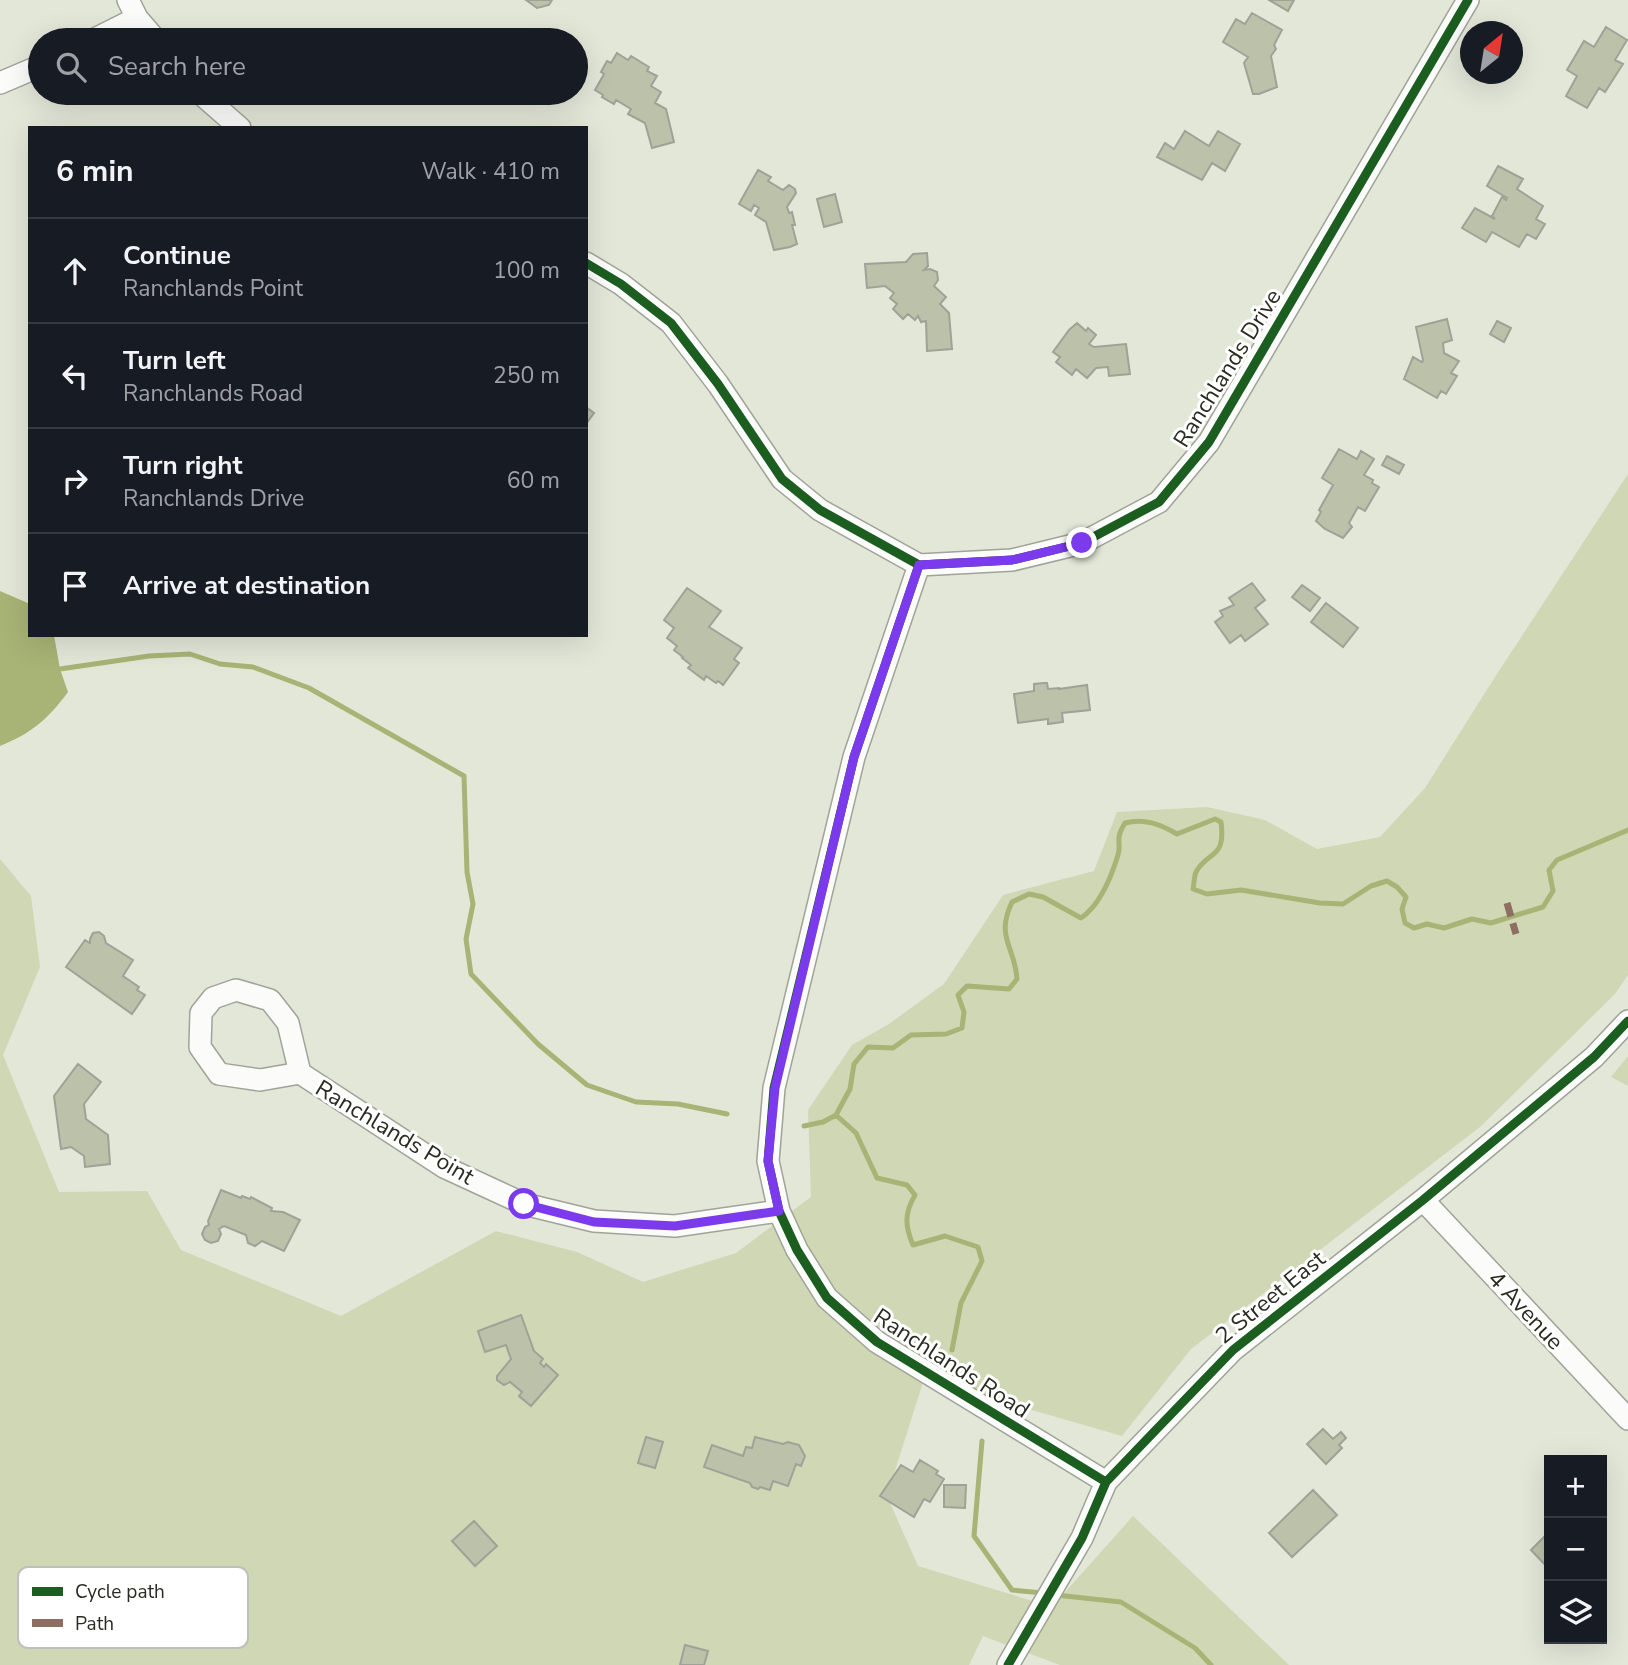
<!DOCTYPE html>
<meta charset="utf-8">
<style>
body{margin:0;font-family:"Nunito Sans",sans-serif;background:#242831;color:#f1f3f6}
.controls{position:absolute;right:21px;bottom:21px;display:grid;overflow:hidden;border-radius:0px;box-shadow:0 7px 28px #0002}
.controls button{width:63px;height:63px;display:grid;place-items:center;padding:0;border:0;border-bottom:2px solid #363941;background:#171b24;color:#f1f3f6;font:35px sans-serif}
.compass{position:absolute;left:1460px;top:21px;width:63px;height:63px;border-radius:50%;background:#171b24;box-shadow:0 7px 28px #0002;rotate:30deg}
.stop{position:absolute;width:21px;height:21px;margin:-16px;border:5px solid #7c3aed;border-radius:50%;background:#fff}
.stop.end{background:#7c3aed;border-color:#fff;box-shadow:0 2px 7px #0008}
.list{margin:0;padding:0;list-style:none}
h2{display:flex;justify-content:space-between;align-items:center;height:91px;margin:0;padding:0 28px;font-size:30px}
h2 small{font-size:23px;font-weight:400;color:#9ea1a6}
.list li{display:grid;grid-template-columns:46px 1fr auto;gap:21px;align-items:center;box-sizing:border-box;height:105px;padding:0 28px;border-top:2px solid #363941}
.list b{display:block;font-size:26px;white-space:nowrap}
.list p{margin:0;font-size:23px;white-space:nowrap;color:#9ea1a6}
.list em{font-size:23px;font-style:normal;color:#9ea1a6}
.icon{flex:none;width:38px;height:38px;fill:none;stroke:currentColor;stroke-width:2;stroke-linecap:round;stroke-linejoin:round}
.map{position:relative;flex:none;width:1628px;height:1665px;overflow:hidden}
.search{position:absolute;background:#171b24;box-shadow:0 7px 28px #0002;left:28px;top:28px;width:560px;height:77px;display:flex;align-items:center;gap:18px;box-sizing:border-box;padding:0 24px;border-radius:38px;color:#9ea1a6;font-size:26px}
.panel{position:absolute;background:#171b24;box-shadow:0 7px 28px #0002;left:28px;top:126px;width:560px;height:511px;border-radius:0px}
.map>svg:first-child{display:block}
</style>
<div class="map">
<svg width="1628" height="1665" viewBox="0 0 1628 1665">
<rect width="100%" height="100%" fill="#e3e7d8"/>
<path fill="#cfd7b5" d="M1628 474V975L1615 994 1480 1127 1191 1349 1122 1436 924 1379 887 1496 918 1566 1052 1607 1133 1516 1289 1665H1060L983 1636 969 1665H0V859L31 896 40 967 3 1055 59 1192 147 1191 181 1250 341 1316 496 1231 577 1252 643 1282 736 1253 811 1197 808 1110 852 1045 889 1024 944 984 1003 895 1094 871 1117 812 1207 807 1265 820 1317 849 1380 837 1425 788 1495 677Z
M1628 1056V1086L1611 1077Z"/>
<path fill="#a7b475" d="M0 591 30 604V635H54L60 669 68 692C48 719 32 733 0 746Z"/>
<g fill="none" stroke-linecap="round" stroke-linejoin="round">
<path stroke="#a7b475" stroke-width="5" d="M60 669 149 656 190 654 220 664 253 667 309 688 464 776 467 872 473 904 466 939 471 974 538 1044 587 1085 636 1102 678 1104 727 1114
M836 1115 850 1089 854 1064 868 1047 893 1048 911 1035 946 1034 962 1028 964 1012 958 995 967 986 1009 989 1017 979C1015 946 995 938 1012 902L1029 894 1043 897 1081 918C1100 905 1111 878 1118 855 1122 841 1114 841 1125 823 1144 818 1160 824 1177 834L1215 819 1221 822C1226 860 1208 850 1196 872 1194 876 1194 885 1193 889L1207 894 1241 890 1320 903 1343 904 1371 886 1387 881 1397 887 1406 897 1402 909 1405 923 1414 928 1427 924 1444 928 1472 919 1491 923 1543 907 1553 891 1549 870 1557 860 1628 830
M836 1115 856 1133 877 1178 907 1185 915 1195C904 1214 905 1226 913 1245L945 1236 978 1247 982 1261 961 1303 952 1350
M804 1126 823 1122 836 1115
M982 1441 974 1536 1012 1590 1043 1593
M1056 1595 1121 1602 1195 1648 1211 1665"/>
</g>
<path fill="#bcc1aa" stroke="#9fa297" stroke-width="2" d="M526 0H552L549 5 537 8Z
M1269 0H1294L1288 11Z
M1252 13 1282 30 1274 45 1276 49 1271 56 1277 87 1259 94H1253L1244 63 1248 57 1223 42 1236 19 1245 24Z
M1606 27 1627 40 1615 60 1623 64 1605 92 1599 88 1587 108 1566 96 1577 76 1567 70 1584 41 1594 47Z
M617 53 628 60 631 56 649 67 647 71 657 76 651 86 661 92 655 103 666 109 674 142 652 148 645 123 628 114 631 109 616 100 614 104 602 97 603 95 595 90 604 74 601 72 607 61 611 63Z
M1185 131 1209 146 1218 131 1240 144 1225 171 1212 163 1202 180 1157 157 1165 143 1174 149Z
M1498 166 1523 179 1517 189 1543 206 1536 219 1545 224 1536 239 1527 234 1519 247 1492 232 1486 242 1462 228 1475 208 1495 219 1492 216 1502 197 1506 200 1507 198 1487 186Z
M758 170 771 177 768 181 783 190 789 185 795 189 796 193 787 207 789 213 792 212 795 225H792L797 244 790 247 774 250 766 222 755 215 759 208 754 205 751 211 739 204Z
M835 194 842 222 824 227 817 199Z
M927 253 928 266 924 270 930 269 937 272 938 280 934 286 946 297 940 304 949 313 952 349 927 351 926 321 921 322 918 316 915 320 908 314 903 319 893 309 897 304 890 298 894 293 885 286 867 288 865 264 906 262 913 254Z
M1447 319 1452 340 1443 343 1444 353 1459 361 1451 373 1457 376 1446 394 1441 391 1437 398 1404 379 1413 357 1422 362 1423 360 1416 327Z
M1497 321 1511 328 1504 342 1490 334Z
M1077 323 1086 331 1088 328 1096 335 1089 344 1094 347 1126 344 1130 374 1109 376 1108 367 1096 368 1087 378 1076 369 1072 375 1056 362 1060 357 1053 352 1069 330Z
M586 407 594 413 586 424Z
M1339 449 1357 459 1361 451 1374 459 1364 475 1373 480 1372 483 1379 487 1365 511 1358 507 1349 523 1352 527 1343 538 1325 529 1316 521 1321 512 1319 510 1333 485 1322 478Z
M1387 456 1404 465 1399 474 1382 465Z
M1252 583 1265 600 1255 608 1268 624 1245 641 1241 635 1230 643 1215 622 1223 616 1220 611 1234 605 1229 598Z
M1302 585 1320 598 1310 611 1292 597Z
M687 588 721 611 709 627 742 648 734 659 739 663 723 685 718 681 716 683 706 676 704 680 688 668 691 665 682 658 683 657 674 650 677 646 667 638 674 628 664 620Z
M1326 603 1358 628 1343 647 1311 622Z
M1044 683H1047L1048 689 1059 688V689L1087 685 1090 710 1062 713 1063 722 1048 724V719L1018 723 1014 694 1034 691V684Z
M99 932 104 936 106 943 133 960 123 976 139 987 137 990 145 995 132 1014 66 967 85 940 90 943V939L93 933Z
M78 1064 101 1082 84 1104 86 1119 108 1135 110 1164 85 1167 84 1156 71 1147 61 1149 54 1096Z
M221 1190 241 1198 242 1196 250 1199 251 1197 272 1208 271 1211 283 1212 300 1220 284 1251 262 1241 255 1246 248 1243 246 1235 224 1226 219 1229 221 1234 218 1241 211 1243 205 1240 202 1234 205 1227 209 1225 208 1221Z
M521 1315 534 1351 543 1359 540 1363 544 1367 546 1364 558 1375 531 1406 519 1396 522 1392 510 1382 504 1385 497 1380V1376L511 1359 506 1345 485 1352 478 1331Z
M1323 1429 1333 1439 1341 1432 1346 1438 1339 1445 1342 1448 1326 1464 1307 1444Z
M646 1437 663 1442 655 1468 638 1463Z
M755 1437 783 1444 788 1442 799 1445 805 1456 801 1466 796 1464 788 1486 773 1481 770 1490 760 1487 758 1489 752 1487 750 1483 704 1467 712 1445 743 1456 746 1447 752 1448Z
M920 1460 938 1471 936 1474 944 1479 930 1502 924 1499 914 1517 880 1496 901 1465 913 1472Z
M944 1485H966L965 1508 944 1507Z
M1313 1490 1337 1515 1292 1557 1269 1533Z
M474 1521 497 1546 475 1566 452 1541Z
M1549 1532V1569L1531 1550Z
M685 1645 708 1651 704 1665H680Z"/>
<g fill="none" stroke-linecap="round" stroke-linejoin="round">
<defs>
<path id="street" d="M128 0 137 18 156 40
M93 40 137 18
M0 83 40 66
M200 93 240 128
M586 263 621 284 671 323 718 384 782 479 820 510 919 565 1012 560 1082 543 1159 502 1209 442 1468 0
M919 565 854 757 774 1088 768 1161 779 1211 797 1250 827 1298 877 1342 1106 1482
M236 990 270 1000 288 1023 300 1073 260 1080 219 1074 200 1047 201 1013 213 998Z
M300 1073 444 1167 524 1204 594 1221 675 1226 779 1211
M1423 1200 1628 1419
M1008 1665 1082 1538 1106 1482 1151 1435 1233 1350 1423 1200 1594 1057 1628 1021"/>
</defs>
<use href="#street" stroke="#a0a398" stroke-width="24"/>
<use href="#street" stroke="#fbfbf9" stroke-width="21"/>
<path stroke="#8d6e63" stroke-width="7" stroke-dasharray="14 7" stroke-linecap="butt" d="M1507 903 1516 934"/>
<defs>
<path id="cycleway" d="M586 263 621 284 671 323 718 384 782 479 820 510 919 565 1012 560 1082 543 1159 502 1209 442 1468 0
M919 565 854 757 774 1088 768 1161 779 1211 797 1250 827 1298 877 1342 1106 1482
M1008 1665 1082 1538 1106 1482 1151 1435 1233 1350 1423 1200 1594 1057 1628 1021"/>
</defs>
<use href="#cycleway" stroke="#fff" stroke-width="13"/>
<use href="#cycleway" stroke="#1b5e20" stroke-width="9"/>
</g>
<g fill="none" stroke-linecap="round" stroke-linejoin="round">
<path stroke="#7c3aed" stroke-width="9" d="M524 1204 594 1222 675 1226 779 1211 768 1161 775 1088 854 757 919 565 1012 560 1082 543"/>
</g>
<g text-anchor="middle" stroke-width="6" stroke-linejoin="round" paint-order="stroke">
<g font-size="23" fill="#2a2c22" stroke="#fff">
<text transform="translate(1227 368) rotate(-58)" y="8">Ranchlands Drive</text>
<text transform="translate(395 1132) rotate(31)" y="8">Ranchlands Point</text>
<text transform="translate(1270 1297) rotate(-39)" y="8">2 Street East</text>
<text transform="translate(1526 1310) rotate(47)" y="8">4 Avenue</text>
<text transform="translate(952 1363) rotate(33)" y="8">Ranchlands Road</text>
</g>
</g>
<rect x="18" y="1567" width="230" height="81" rx="10" fill="#fff" stroke="#bfc0bd" stroke-width="2"/>
<rect x="32" y="1587" width="31" height="9" fill="#1b5e20"/>
<rect x="32" y="1619" width="31" height="8" fill="#8d6e63"/>
<g font-size="19" fill="#2a2c22">
<text x="75" y="1598">Cycle path</text>
<text x="75" y="1630">Path</text>
</g>
</svg>
<div class="controls">
<button>+</button>
<button>−</button>
<button><svg class="icon" aria-label="layers" viewBox="0 0 24 24"><path d="M12 4l9 5-9 5-9-5zM3 14l9 5 9-5"/></svg></button>
</div>
<svg class="compass" viewBox="-18 -18 36 36"><path d="M0-13l5 13h-10z" fill="#e53935"/><path d="M0 13l5-13h-10z" fill="#9ea1a6"/></svg>
<div class="stop" style="left:524px;top:1204px"></div>
<div class="stop end" style="left:1082px;top:543px"></div>
<div class="search"><svg class="icon" aria-label="search" viewBox="0 0 24 24"><circle cx="10" cy="10" r="6"/><path d="M15 15l6 6"/></svg>Search here</div>
<section class="panel">
<h2>6 min<small>Walk · 410 m</small></h2>
<ul class="list">
<li><svg class="icon" aria-label="ahead" viewBox="0 0 24 24"><path d="M12 20V5M6 11l6-6 6 6"/></svg><div><b>Continue</b><p>Ranchlands Point</p></div><em>100 m</em></li>
<li><svg class="icon" aria-label="left" viewBox="0 0 24 24"><path d="M17 20v-9H6M10 6l-5 5 5 5"/></svg><div><b>Turn left</b><p>Ranchlands Road</p></div><em>250 m</em></li>
<li><svg class="icon" aria-label="right" viewBox="0 0 24 24"><path d="M7 20v-9h11M14 6l5 5-5 5"/></svg><div><b>Turn right</b><p>Ranchlands Drive</p></div><em>60 m</em></li>
<li><svg class="icon" aria-label="arrive" viewBox="0 0 24 24"><path d="M6 21V4h12l-3 4 3 4H6"/></svg><div><b>Arrive at destination</b></div></li>
</ul>
</section>
</div>
